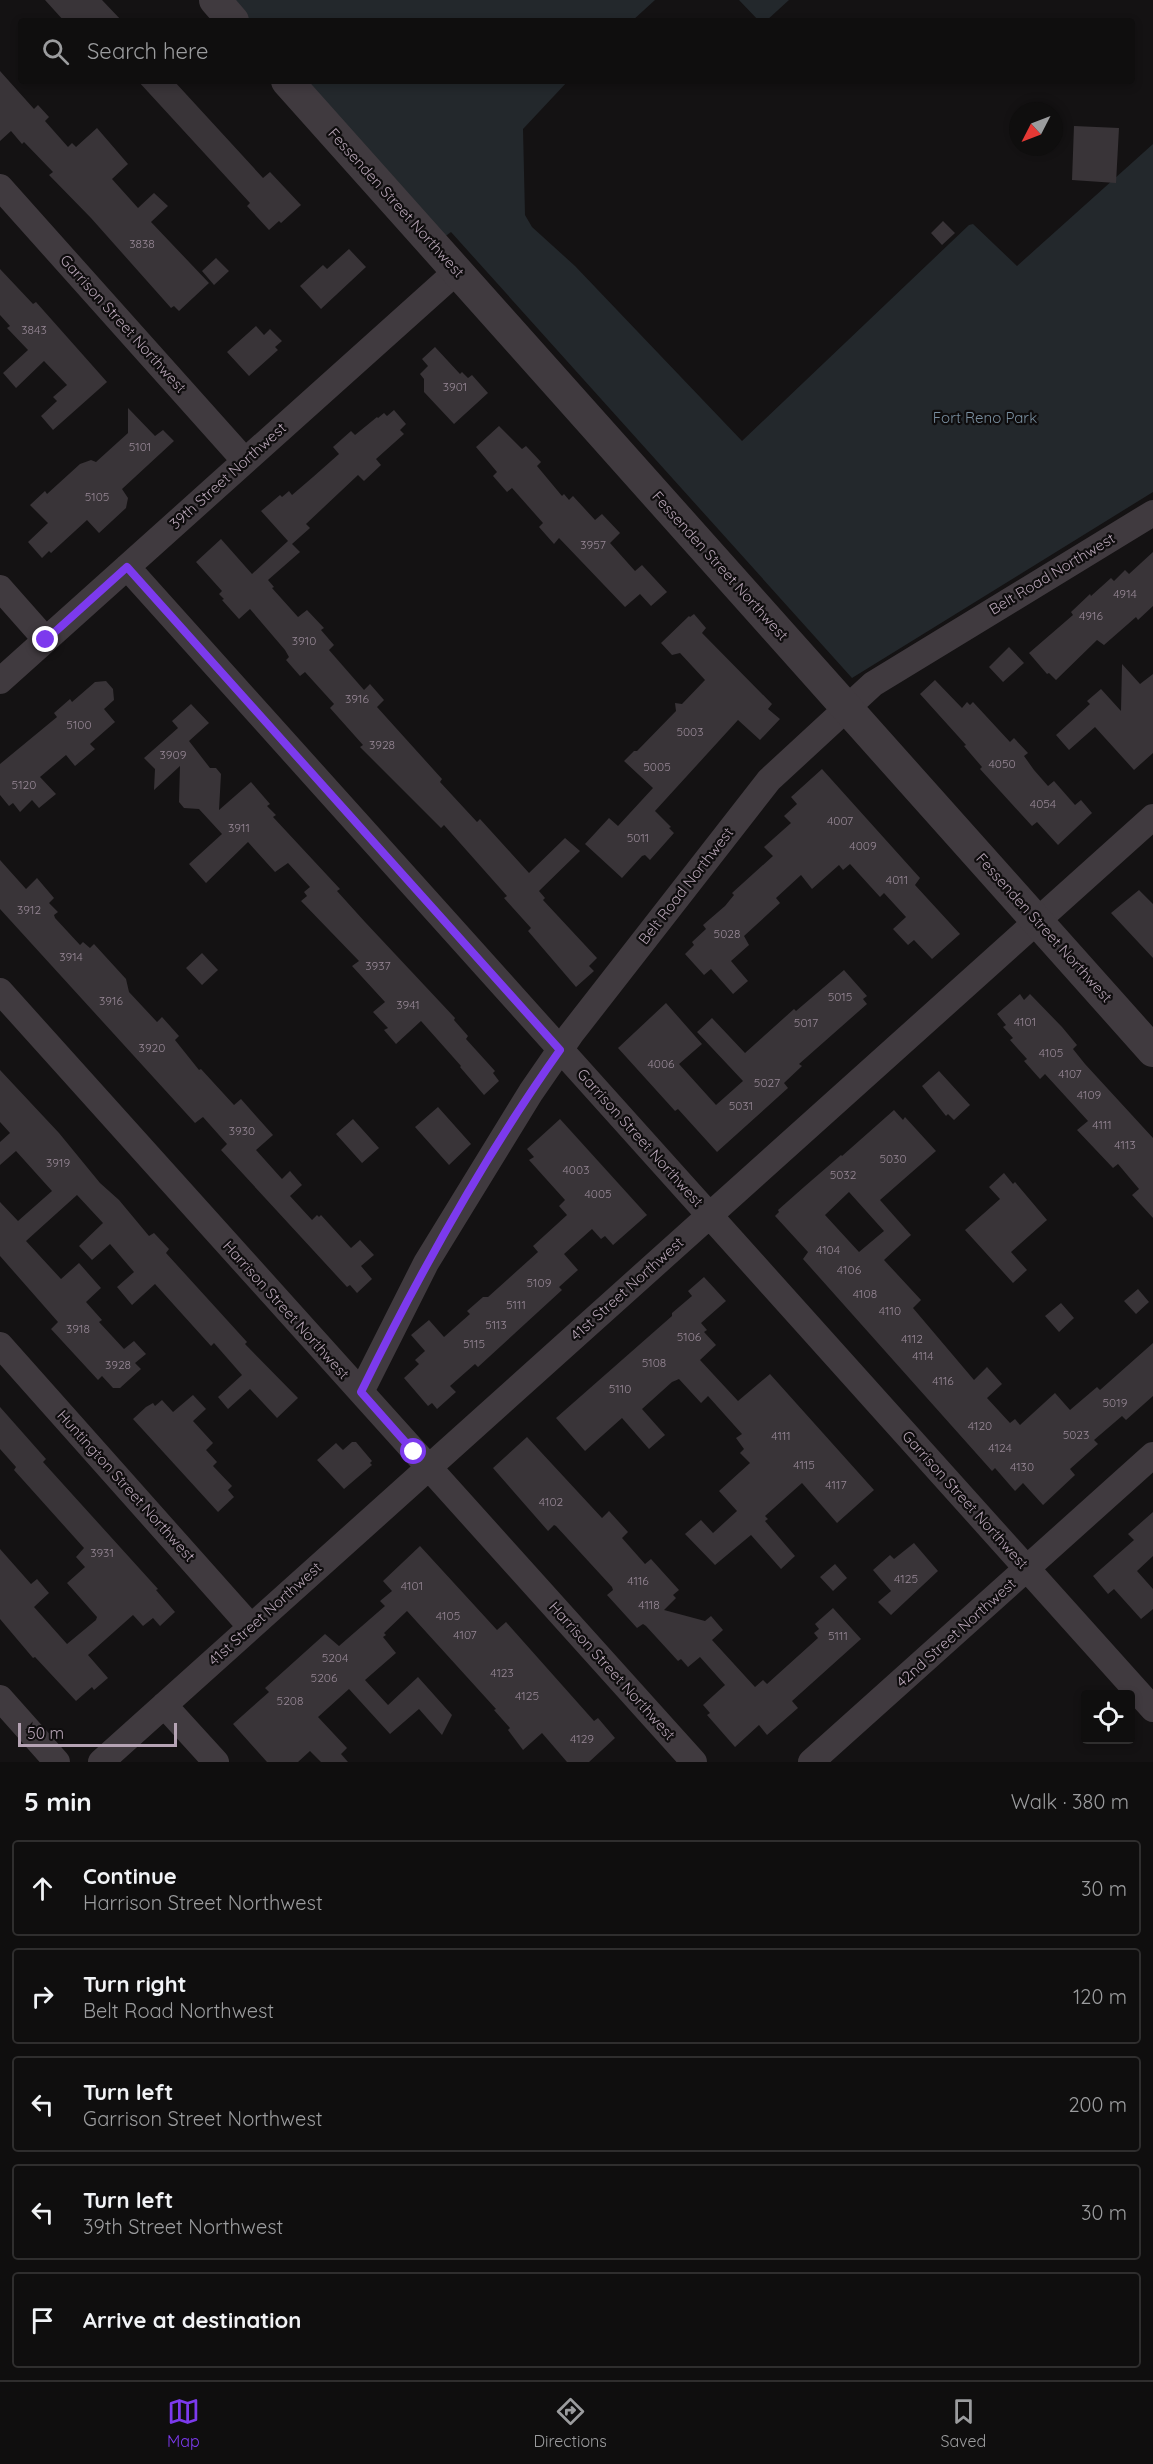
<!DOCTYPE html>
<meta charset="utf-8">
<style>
body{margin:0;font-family:Quicksand,sans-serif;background:#181717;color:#f1f3f6}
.controls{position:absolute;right:18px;bottom:18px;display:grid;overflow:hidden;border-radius:6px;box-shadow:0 3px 9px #0003}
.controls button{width:54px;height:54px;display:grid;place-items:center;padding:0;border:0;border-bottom:2px solid #2f2e2e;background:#0f0e0e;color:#f1f3f6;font:30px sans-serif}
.compass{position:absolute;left:1009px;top:102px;width:54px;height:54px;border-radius:50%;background:#0f0e0e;box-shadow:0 3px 9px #0003;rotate:228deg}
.scale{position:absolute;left:18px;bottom:15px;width:159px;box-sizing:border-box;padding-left:6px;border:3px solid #b5a3b4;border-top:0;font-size:16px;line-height:21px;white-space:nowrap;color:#b5a3b4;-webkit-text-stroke:4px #0f0d0e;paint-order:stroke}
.stop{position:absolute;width:18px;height:18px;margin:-14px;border:4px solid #7c3aed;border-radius:50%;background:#fff}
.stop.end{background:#7c3aed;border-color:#fff;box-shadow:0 2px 6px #0008}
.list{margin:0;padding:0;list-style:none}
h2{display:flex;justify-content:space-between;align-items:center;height:78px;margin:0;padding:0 24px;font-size:26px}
h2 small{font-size:20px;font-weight:400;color:#9b9c9e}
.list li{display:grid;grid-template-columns:39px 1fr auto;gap:18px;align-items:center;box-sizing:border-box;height:96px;margin:0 12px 12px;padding:0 12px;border:2px solid #2f2e2e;border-radius:6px}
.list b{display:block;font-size:22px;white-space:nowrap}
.list p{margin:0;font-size:20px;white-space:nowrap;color:#9b9c9e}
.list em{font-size:20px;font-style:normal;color:#9b9c9e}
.icon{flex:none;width:33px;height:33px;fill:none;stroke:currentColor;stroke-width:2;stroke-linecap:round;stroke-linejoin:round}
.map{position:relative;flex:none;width:1153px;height:1762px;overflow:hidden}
.search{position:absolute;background:#0f0e0e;box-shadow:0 3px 9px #0003;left:18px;right:18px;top:18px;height:66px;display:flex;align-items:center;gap:15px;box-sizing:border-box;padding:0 21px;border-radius:6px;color:#9b9c9e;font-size:22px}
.sheet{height:618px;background:#0f0e0e}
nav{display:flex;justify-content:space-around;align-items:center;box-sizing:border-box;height:84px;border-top:2px solid #2f2e2e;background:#0f0e0e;font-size:16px;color:#9b9c9e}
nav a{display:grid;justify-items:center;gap:3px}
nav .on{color:#7c3aed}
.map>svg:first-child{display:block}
</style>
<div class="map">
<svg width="1153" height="1762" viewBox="0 0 1153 1762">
<rect width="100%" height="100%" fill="#141213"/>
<path fill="#23282c" d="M231 0H655L632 21H250Z
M739 0H789L766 21H759Z
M304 81H568L523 129 525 215 532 227 575 266 742 441 969 225 973 224 1017 266 1153 144V492L852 678 451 232 443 238Z"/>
<path fill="#393438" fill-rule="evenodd" d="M45 0H102L122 21H64Z
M0 71 34 109 38 105 49 117 45 121 68 147 72 143 76 147 97 128 128 164 112 179 138 208 154 193 168 206 151 222 209 283 179 311 174 306 171 308 91 218 49 175 53 172 24 142 22 144 11 131 0 141Z
M138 81H174L263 178 270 172 301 205 281 223 279 221 269 230 247 206 250 203Z
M1074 126 1119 128 1116 183 1072 180Z
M943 221 955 233 942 245 931 233Z
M349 249 366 267 321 309 300 286 323 265 327 269Z
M216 258 229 271 214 285 202 271Z
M0 269 33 304 36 302 107 382 53 430 41 416 57 401 53 397 67 385 44 361 16 388 3 373 28 350 7 328 10 326 0 315Z
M256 326 264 335 270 329 282 341 275 347 278 350 249 376 227 352Z
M435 347 460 374 462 372 468 378 472 375 488 393 454 424 424 392V379L420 374 428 366 422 359Z
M128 408 155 436 163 430 174 441 122 489 128 498 126 508 99 533 87 520 51 553 49 551 42 558 28 542 48 523 30 505 45 491 47 494 80 464 91 460 96 462 128 433Z
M394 410 406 424 400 430 404 434 376 459 381 465 364 481 358 475 306 524 310 528 292 544 300 552 268 580 274 587 272 588 298 617 307 610 324 628 321 630 334 645 329 650 364 690 370 684 384 700 377 707 442 779 440 782 477 822 480 819 529 873 565 838 580 851 539 891 545 898 543 900 597 958 589 966 594 971 576 987 528 931 531 928 504 898 507 896 444 825 441 828 360 747 363 745 330 708 334 704 305 672 300 676 286 660 289 657 285 650 250 609 239 619 222 600 224 599 219 594 222 591 196 562 221 539 252 574 288 541 261 511 280 495 282 497 289 491 292 495 313 477 339 454 333 447 351 431 355 435 377 417 378 418 384 413 387 416Z
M499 426 522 449 526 446 541 462 537 466 562 496 564 494 569 500 573 496 595 520 602 514 620 533 610 543 635 571 642 565 667 592 651 606 640 594 625 607 559 538 554 544 539 527 543 523 512 488 507 492 493 476 497 472 476 447Z
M1153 552V606L1138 620 1136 617 1104 645 1097 640 1056 680 1049 673 1047 674 1029 653 1073 615 1071 612 1090 594 1091 596 1111 578 1114 581 1125 570 1129 574Z
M694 614 706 628 702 633 772 704 768 709 780 719 760 740 738 720 655 811 671 827 669 828 674 833 650 860 645 855 642 856 622 878 585 844 609 818 618 826 653 788 624 761 634 751H637L676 711 675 703 682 704 705 680 680 653 672 655 661 643 689 616 690 617Z
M1009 647 1024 663 1003 682 989 667Z
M1122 664 1140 684 1153 674V753L1134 770 1095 727 1069 750 1056 735 1090 704 1087 701 1101 689 1121 711Z
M935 680 962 708 967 702 970 705 973 702 1010 742 1014 738 1028 753 1024 756 1034 770 1048 786 1054 781 1075 805 1081 800 1092 813 1058 845 1037 822 1032 826 980 769 982 767 964 746 966 745 920 694Z
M106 681 113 689 114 700 104 709 115 722 90 744 95 749 75 766 66 755 40 777 56 794 39 808 32 800 20 812 13 803 9 806 0 795V764L57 717 54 713 70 699 72 702 95 682Z
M191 704 209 723 189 741 210 768H216L221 774 219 810 251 782 270 804 267 806 276 815 273 817 340 889 337 891 365 922 455 1018 454 1020 468 1036 466 1039 495 1071 493 1073 499 1081 484 1095 460 1067 461 1066 421 1021 396 1044 384 1030 388 1028 373 1012 385 1002 352 966 359 961 301 901 307 896 304 892 310 887 288 863 275 872 248 842 206 883 189 864 222 834 199 809 184 808 179 802 180 766 154 790 155 769 144 758 178 728 172 721Z
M822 769 920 878 915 885 960 934 932 959 914 940 908 945 893 929 906 917 884 893 880 897 850 864 843 870 839 865 812 889 801 875 776 898 780 903 744 936 749 945 731 961 748 981 733 994 711 969 704 975 685 954 694 945 692 942 706 929 703 925 725 906 734 895 732 893 773 856 764 847 791 823 784 816 797 804 791 797Z
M0 860 26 889 37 878 54 898 49 903 58 912 54 915 55 918 80 945 83 942 90 948 94 944 126 979 129 992 157 1022 162 1017 179 1036 175 1040 199 1070 201 1069 234 1105 241 1099 273 1135 256 1150 282 1179 290 1171 302 1185 290 1196 312 1220 317 1215 319 1217 321 1215 351 1248 360 1240 374 1255 361 1266 372 1279 357 1293 350 1285 347 1287 221 1150 227 1144 203 1117 195 1123 0 909Z
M1139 890 1153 904V958L1111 913Z
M202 953 218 970 202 985 186 968Z
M844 970 867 996 863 999 867 1004 799 1064 802 1066 784 1083 788 1088 717 1152 678 1109 675 1111 618 1048 666 1003 702 1044 679 1064 716 1105 743 1081 697 1032 712 1018 745 1053 794 1009 796 1011Z
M1020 994 1024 1000 1030 994 1062 1027 1077 1045 1073 1049 1085 1064 1153 1138V1218L1132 1195 1139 1189 1118 1164 1113 1168 1077 1130 1088 1121 1045 1074 1040 1079 1024 1061 1027 1059 1010 1040 1013 1038 1003 1027 1006 1025 997 1014Z
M0 1070 59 1133 100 1183 119 1200 149 1236 154 1233 169 1249 166 1253 247 1342 245 1344 298 1398 277 1418 250 1389 228 1409 218 1397 242 1375 214 1343 211 1346 155 1284 132 1305 117 1287 134 1272 110 1244 92 1260 79 1246 103 1223 77 1195 26 1241 61 1279 79 1263 101 1288 86 1302 102 1320 99 1322 124 1349 134 1341 146 1354 135 1363 141 1369 120 1388H113L102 1376 98 1380 51 1329 58 1322 0 1256V1202L18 1221 52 1191 16 1151 0 1165V1142L10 1133 0 1122Z
M939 1071 970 1105 954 1120 948 1114 946 1116 922 1086Z
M438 1107 471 1144 449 1165 415 1127Z
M894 1110 903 1120 905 1117 936 1151 880 1200 911 1235 884 1260 921 1300 913 1308 974 1380 987 1367 1002 1384 987 1398 1010 1423 1015 1419 1020 1425 1055 1393 1070 1410 1097 1387 1100 1390 1153 1343V1396L1126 1420 1122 1416 1094 1440 1098 1444 1070 1469 1075 1475 1043 1505 1023 1483 1015 1491 995 1468 992 1471 803 1259 808 1252 775 1216 779 1212 778 1210 804 1187 841 1155 842 1156ZM849 1192 884 1231 859 1252 825 1215Z
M353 1119 379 1148 362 1163 336 1134Z
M560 1119 647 1215 613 1245 605 1236 601 1239 592 1229 564 1254 578 1270 559 1287 562 1290 478 1367 475 1364 450 1386 456 1392 437 1409 432 1403 428 1406 404 1378 419 1364 415 1360 425 1351 411 1335 429 1320 444 1337 470 1314 467 1311 483 1297H488L538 1252 533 1246 567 1215 559 1206 565 1200 529 1160 534 1157 527 1149Z
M1004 1173 1013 1184 1015 1182 1047 1220 1011 1252 1027 1270 1013 1283 965 1230 1000 1199 989 1187Z
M704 1277 726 1301 701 1323 707 1330 704 1332 716 1345 700 1360 738 1401 770 1374 874 1490 837 1523 802 1483 765 1516 768 1519 765 1521 795 1556 781 1569 751 1535 715 1565 685 1534 701 1520 713 1533 737 1511 719 1491 750 1463 740 1453 744 1449 736 1438 742 1434 708 1396 701 1403 679 1379 672 1382 642 1409 665 1435 649 1449 622 1418 585 1451 556 1418 672 1316V1313L692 1296 688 1291Z
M1138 1289 1149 1302 1136 1314 1124 1301Z
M1061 1303 1074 1318 1059 1332 1045 1316Z
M193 1395 206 1409 193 1421 213 1443 206 1450 217 1462 213 1466 232 1486 228 1490 234 1497 218 1512 133 1419 146 1407 153 1403 155 1406 162 1400 173 1412Z
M0 1407 46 1459 43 1462 158 1589 156 1590 175 1612 160 1626 153 1618 143 1626 133 1615 88 1655 108 1678 94 1690 92 1687 76 1701 35 1657 33 1658 0 1619V1549L31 1584 37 1579 49 1593 34 1607 67 1644 96 1620 97 1617 67 1583 85 1567 76 1557 84 1548 14 1470 16 1467 0 1449Z
M527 1437 602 1518 609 1511 628 1532 622 1538 645 1564 651 1559 679 1590 673 1595 676 1598 664 1610 705 1621 711 1616 723 1630 712 1640 755 1687 763 1680 767 1684 818 1638 814 1633 819 1629 815 1624 833 1608 861 1639 792 1701 798 1708 767 1735 759 1725 735 1747 707 1715 710 1713 703 1705 725 1685 700 1657 688 1667 681 1659 678 1661 646 1626 643 1624 637 1628 607 1595 613 1590 612 1587 556 1526 554 1525 548 1531 493 1468Z
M352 1442H356L372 1461 370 1463 372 1465 344 1489 317 1460 336 1443 343 1450Z
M1153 1512V1556L1137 1571 1153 1589V1609L1141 1619 1114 1589 1108 1594 1093 1576 1134 1540 1128 1534Z
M914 1543 938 1571 891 1615 878 1602 891 1591 873 1570 890 1555 894 1559Z
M420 1546 497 1630 506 1622 594 1721 598 1718 615 1738 589 1762H567L542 1733 523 1750 508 1730 510 1728 494 1710 496 1709 407 1611 384 1633 386 1635 383 1637 396 1653 365 1680 388 1705 418 1677 452 1715 442 1735 419 1709 390 1734 349 1689 318 1717 347 1748 341 1754 348 1762H321L310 1751 298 1762H267L233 1724 269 1692 265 1688 325 1634 339 1646 385 1606 380 1601 392 1591 383 1581Z
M835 1564 847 1578 833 1591 820 1577Z"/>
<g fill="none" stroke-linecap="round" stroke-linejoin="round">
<path stroke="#403a3f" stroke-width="26" d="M0 187 245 461
M127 567 1153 1709
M0 588 46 640
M0 681 457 271
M0 991 694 1762
M0 1345 251 1627
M361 1392 426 1263 531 1092 571 1034 769 780 873 684 1153 513
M0 1698 57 1762
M164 1705 216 1762
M101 1762 1153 817
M811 1762 1153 1455"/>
<path stroke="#403a3f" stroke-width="32" d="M215 0 233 21
M287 81 1153 1051"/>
</g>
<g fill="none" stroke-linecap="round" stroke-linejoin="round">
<path stroke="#7c3aed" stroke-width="8" d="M46 640 127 567 560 1050C483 1158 419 1274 361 1392L414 1452"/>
</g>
<g text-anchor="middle" stroke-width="4.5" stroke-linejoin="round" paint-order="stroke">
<g font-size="12" fill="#968795">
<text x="142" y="248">3838</text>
<text x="34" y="334">3843</text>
<text x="455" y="391">3901</text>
<text x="140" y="451">5101</text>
<text x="97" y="501">5105</text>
<text x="593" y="549">3957</text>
<text x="1125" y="598">4914</text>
<text x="1091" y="620">4916</text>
<text x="304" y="645">3910</text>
<text x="357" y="703">3916</text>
<text x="79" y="729">5100</text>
<text x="690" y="736">5003</text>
<text x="382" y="749">3928</text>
<text x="173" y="759">3909</text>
<text x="1002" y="768">4050</text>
<text x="657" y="771">5005</text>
<text x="24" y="789">5120</text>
<text x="1043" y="808">4054</text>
<text x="840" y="825">4007</text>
<text x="239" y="832">3911</text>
<text x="638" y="842">5011</text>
<text x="863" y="850">4009</text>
<text x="897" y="884">4011</text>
<text x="29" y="914">3912</text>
<text x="727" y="938">5028</text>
<text x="71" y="961">3914</text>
<text x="378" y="970">3937</text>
<text x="840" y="1001">5015</text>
<text x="111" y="1005">3916</text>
<text x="408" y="1009">3941</text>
<text x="1025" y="1026">4101</text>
<text x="806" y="1027">5017</text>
<text x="152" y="1052">3920</text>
<text x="1051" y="1057">4105</text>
<text x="661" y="1068">4006</text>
<text x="1070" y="1078">4107</text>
<text x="767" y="1087">5027</text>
<text x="1089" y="1099">4109</text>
<text x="741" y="1110">5031</text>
<text x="1102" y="1129">4111</text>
<text x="242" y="1135">3930</text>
<text x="1125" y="1149">4113</text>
<text x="893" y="1163">5030</text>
<text x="58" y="1167">3919</text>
<text x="576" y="1174">4003</text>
<text x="843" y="1179">5032</text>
<text x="598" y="1198">4005</text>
<text x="828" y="1254">4104</text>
<text x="849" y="1274">4106</text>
<text x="539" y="1287">5109</text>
<text x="865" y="1298">4108</text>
<text x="516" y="1309">5111</text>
<text x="890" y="1315">4110</text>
<text x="496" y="1329">5113</text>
<text x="78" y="1333">3918</text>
<text x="689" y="1341">5106</text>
<text x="912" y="1343">4112</text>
<text x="474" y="1348">5115</text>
<text x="923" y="1360">4114</text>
<text x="654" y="1367">5108</text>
<text x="118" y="1369">3928</text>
<text x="943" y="1385">4116</text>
<text x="620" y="1393">5110</text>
<text x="1115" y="1407">5019</text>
<text x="980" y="1430">4120</text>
<text x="1076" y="1439">5023</text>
<text x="781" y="1440">4111</text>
<text x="1000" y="1452">4124</text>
<text x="804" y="1469">4115</text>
<text x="1022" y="1471">4130</text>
<text x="836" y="1489">4117</text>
<text x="551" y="1506">4102</text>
<text x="102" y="1557">3931</text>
<text x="906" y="1583">4125</text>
<text x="638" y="1585">4116</text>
<text x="412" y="1590">4101</text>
<text x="649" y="1609">4118</text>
<text x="448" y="1620">4105</text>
<text x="465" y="1639">4107</text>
<text x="838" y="1640">5111</text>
<text x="335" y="1662">5204</text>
<text x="502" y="1677">4123</text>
<text x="324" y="1682">5206</text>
<text x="527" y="1700">4125</text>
<text x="290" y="1705">5208</text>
<text x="582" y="1743">4129</text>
</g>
<g font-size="15" fill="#b5a3b4" stroke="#0f0d0e">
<text transform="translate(396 203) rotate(48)" y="5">Fessenden Street Northwest</text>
<text transform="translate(123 324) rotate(48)" y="5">Garrison Street Northwest</text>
<text transform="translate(228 476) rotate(-42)" y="5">39th Street Northwest</text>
<text transform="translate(720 566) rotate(48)" y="5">Fessenden Street Northwest</text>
<text transform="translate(1052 574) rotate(-31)" y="5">Belt Road Northwest</text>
<text transform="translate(686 886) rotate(-52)" y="5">Belt Road Northwest</text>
<text transform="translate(1044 928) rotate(48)" y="5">Fessenden Street Northwest</text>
<text transform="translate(640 1138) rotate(48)" y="5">Garrison Street Northwest</text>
<text transform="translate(627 1289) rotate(-42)" y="5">41st Street Northwest</text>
<text transform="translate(286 1310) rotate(48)" y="5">Harrison Street Northwest</text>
<text transform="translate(126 1486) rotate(48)" y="5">Huntington Street Northwest</text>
<text transform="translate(965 1500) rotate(48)" y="5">Garrison Street Northwest</text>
<text transform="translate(265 1614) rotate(-42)" y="5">41st Street Northwest</text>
<text transform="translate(956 1633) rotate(-42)" y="5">42nd Street Northwest</text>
<text transform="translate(612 1671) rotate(48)" y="5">Harrison Street Northwest</text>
</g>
<g font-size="15" fill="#7a90a1" stroke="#0f0d0e">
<text x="985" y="423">Fort Reno Park</text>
</g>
</g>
</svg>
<div class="controls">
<button><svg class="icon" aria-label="locate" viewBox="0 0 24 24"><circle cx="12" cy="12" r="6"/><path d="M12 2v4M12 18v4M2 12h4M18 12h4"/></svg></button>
</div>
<svg class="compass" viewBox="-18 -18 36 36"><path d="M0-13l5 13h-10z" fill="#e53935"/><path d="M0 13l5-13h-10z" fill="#9b9c9e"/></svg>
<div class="scale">50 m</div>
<div class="stop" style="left:414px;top:1452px"></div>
<div class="stop end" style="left:46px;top:640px"></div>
<div class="search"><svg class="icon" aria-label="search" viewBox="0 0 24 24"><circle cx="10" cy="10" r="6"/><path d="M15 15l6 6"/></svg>Search here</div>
</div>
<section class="sheet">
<h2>5 min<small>Walk · 380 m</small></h2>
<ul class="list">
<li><svg class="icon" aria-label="ahead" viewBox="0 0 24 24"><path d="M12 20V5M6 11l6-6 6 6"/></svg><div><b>Continue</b><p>Harrison Street Northwest</p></div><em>30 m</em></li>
<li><svg class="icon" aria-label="right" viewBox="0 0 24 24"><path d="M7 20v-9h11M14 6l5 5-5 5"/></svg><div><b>Turn right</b><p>Belt Road Northwest</p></div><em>120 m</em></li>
<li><svg class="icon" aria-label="left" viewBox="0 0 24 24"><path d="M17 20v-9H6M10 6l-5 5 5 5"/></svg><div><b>Turn left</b><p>Garrison Street Northwest</p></div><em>200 m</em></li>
<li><svg class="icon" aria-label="left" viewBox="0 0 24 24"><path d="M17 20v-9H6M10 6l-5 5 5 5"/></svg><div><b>Turn left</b><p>39th Street Northwest</p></div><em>30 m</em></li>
<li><svg class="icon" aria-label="arrive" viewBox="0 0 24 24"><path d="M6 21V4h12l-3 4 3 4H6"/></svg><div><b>Arrive at destination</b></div></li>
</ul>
</section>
<nav>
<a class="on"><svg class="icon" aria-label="map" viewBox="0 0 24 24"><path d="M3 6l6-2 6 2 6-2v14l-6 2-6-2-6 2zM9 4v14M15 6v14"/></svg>Map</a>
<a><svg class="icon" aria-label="directions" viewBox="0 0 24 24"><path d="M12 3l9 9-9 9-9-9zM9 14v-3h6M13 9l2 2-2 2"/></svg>Directions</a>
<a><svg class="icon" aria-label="saved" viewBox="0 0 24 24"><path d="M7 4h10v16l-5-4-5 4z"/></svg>Saved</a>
</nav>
